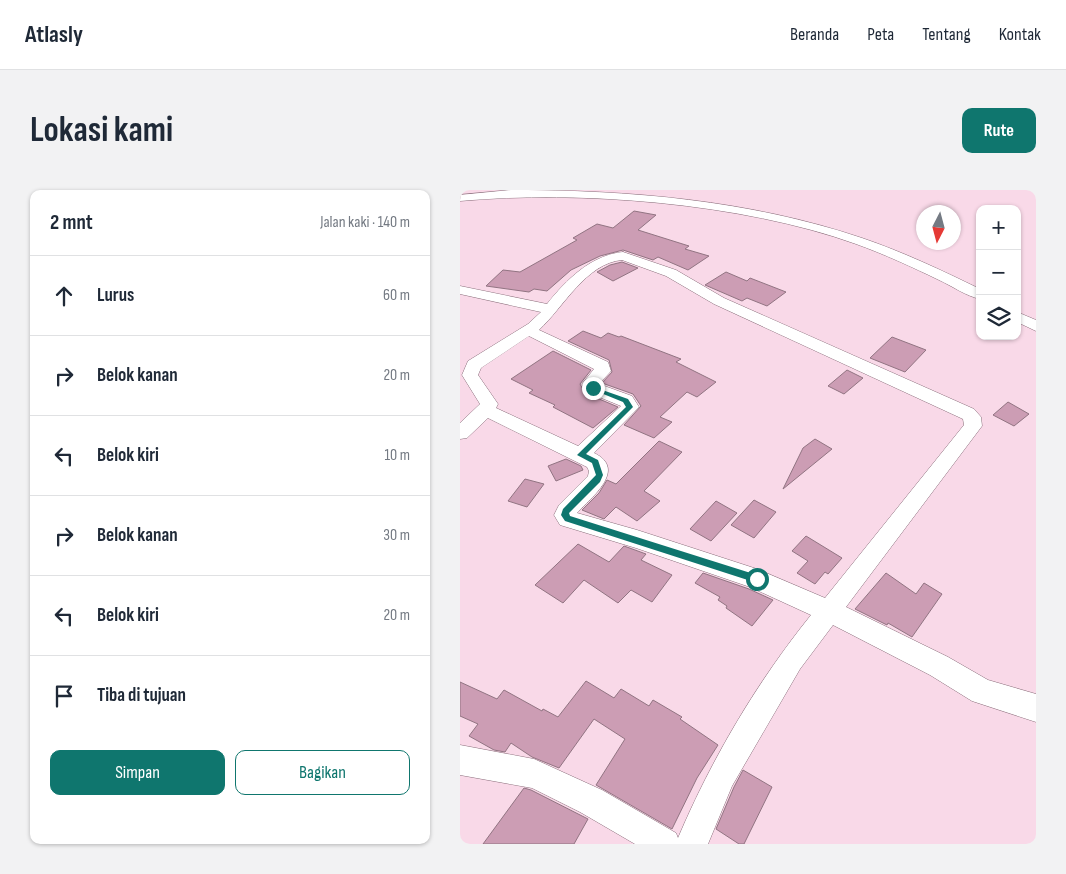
<!DOCTYPE html>
<html lang="id">
<meta charset="utf-8">
<style>
body{margin:0;font-family:"Sofia Sans Condensed",sans-serif;background:#f2f2f3;color:#1f2937}
.controls{position:absolute;right:15px;top:15px;display:grid;overflow:hidden;border-radius:10px;box-shadow:0 1px 4px #0004}
.controls button{width:45px;height:45px;display:grid;place-items:center;padding:0;border:0;border-bottom:1px solid #e0e1e3;background:#fff;color:#1f2937;font:25px sans-serif}
.compass{position:absolute;left:456px;top:15px;width:45px;height:45px;border-radius:50%;background:#fff;box-shadow:0 1px 4px #0004;rotate:186deg}
.stop{position:absolute;width:15px;height:15px;margin:-11px;border:4px solid #0f766e;border-radius:50%;background:#fff}
.stop.end{background:#0f766e;border-color:#fff;box-shadow:0 1px 5px #0008}
.list{margin:0;padding:0;list-style:none}
h2{display:flex;justify-content:space-between;align-items:center;height:65px;margin:0;padding:0 20px;font-size:21px}
h2 small{font-size:16px;font-weight:400;color:#747a83}
.list li{display:grid;grid-template-columns:32px 1fr auto;gap:15px;align-items:center;box-sizing:border-box;height:80px;padding:0 20px;border-top:1px solid #e0e1e3}
.list b{display:block;font-size:19px;white-space:nowrap}
.list em{font-size:16px;font-style:normal;color:#747a83}
.actions{display:flex;gap:10px;padding:15px 20px}
.actions a{flex:1;padding:11px 0;border:1px solid #0f766e;border-radius:10px;text-align:center;font-size:18px;color:#0f766e}
.actions .main{background:#0f766e;color:#fff}
.icon{flex:none;width:28px;height:28px;fill:none;stroke:currentColor;stroke-width:2;stroke-linecap:round;stroke-linejoin:round}
.map{position:relative;flex:none;width:576px;height:654px;overflow:hidden;border-radius:10px}
header{display:flex;align-items:center;gap:30px;box-sizing:border-box;height:70px;padding:0 25px;background:#fff;border-bottom:1px solid #e0e1e3}
header strong{font-size:24px}
nav{display:flex;gap:28px;margin-inline-start:auto;font-size:18px}
.intro{display:flex;align-items:center;justify-content:space-between;box-sizing:border-box;height:120px;padding:0 30px}
h1{margin:0;font-size:35px}
.button{padding:12px 22px;border-radius:10px;background:#0f766e;color:#fff;font-size:18px;font-weight:700}
main{display:flex;gap:30px;padding:0 30px}
aside{flex:1;background:#fff;border-radius:10px;box-shadow:0 1px 4px #0004}
.map>svg:first-child{display:block}
</style>
<header>
<strong>Atlasly</strong>
<nav><a>Beranda</a><a>Peta</a><a>Tentang</a><a>Kontak</a></nav>
</header>
<div class="intro"><h1>Lokasi kami</h1><a class="button">Rute</a></div>
<main>
<aside>
<h2>2 mnt<small>Jalan kaki · 140 m</small></h2>
<ul class="list">
<li><svg class="icon" aria-label="ahead" viewBox="0 0 24 24"><path d="M12 20V5M6 11l6-6 6 6"/></svg><div><b>Lurus</b></div><em>60 m</em></li>
<li><svg class="icon" aria-label="right" viewBox="0 0 24 24"><path d="M7 20v-9h11M14 6l5 5-5 5"/></svg><div><b>Belok kanan</b></div><em>20 m</em></li>
<li><svg class="icon" aria-label="left" viewBox="0 0 24 24"><path d="M17 20v-9H6M10 6l-5 5 5 5"/></svg><div><b>Belok kiri</b></div><em>10 m</em></li>
<li><svg class="icon" aria-label="right" viewBox="0 0 24 24"><path d="M7 20v-9h11M14 6l5 5-5 5"/></svg><div><b>Belok kanan</b></div><em>30 m</em></li>
<li><svg class="icon" aria-label="left" viewBox="0 0 24 24"><path d="M17 20v-9H6M10 6l-5 5 5 5"/></svg><div><b>Belok kiri</b></div><em>20 m</em></li>
<li><svg class="icon" aria-label="arrive" viewBox="0 0 24 24"><path d="M6 21V4h12l-3 4 3 4H6"/></svg><div><b>Tiba di tujuan</b></div></li>
</ul>
<div class="actions"><a class="main">Simpan</a><a>Bagikan</a></div>
</aside>
<div class="map">
<svg width="576" height="654" viewBox="0 0 576 654">
<rect width="100%" height="100%" fill="#f9d9e8"/>
<path fill="#cc9db4" stroke="#917482" d="M174 21 196 25 178 40 229 56 225 59 249 66 228 80 198 67 193 70 163 60 140 66 111 80 87 101 74 99 69 102 26 96 43 80 60 82 117 50 113 48 137 34 153 38Z
M162 72 178 78 153 91 137 82 150 75Z
M266 82 287 91 290 88 326 102 307 116 287 108 282 111 245 95Z
M123 141 141 148 148 143 159 147 161 146 221 169 216 172 256 192 237 207 227 202 200 227 212 232 194 248 164 235 181 216 173 204 142 193 152 182 149 170 108 151Z
M432 147 466 160 445 182 410 168Z
M93 161 131 180 120 194 125 203 158 217 133 238 93 217 95 215 69 203 73 200 51 189Z
M387 180 403 188 384 204 368 196Z
M548 212 569 224 554 236 533 225Z
M355 249 372 259 323 299 343 258Z
M199 251 222 262 184 301 200 311 177 331 156 317 144 329 122 320 139 303 147 290 156 294Z
M106 269 121 276 123 280 96 291 88 276Z
M65 289 84 294 67 317 48 311Z
M294 310 316 322 294 348 271 335Z
M256 311 277 323 251 351 230 339Z
M346 346 382 368 368 384 365 382 355 394 337 383 348 371 332 361Z
M118 354 149 372 164 356 186 364 181 370 212 385 192 412 171 400 158 413 124 390 103 413 75 395Z
M243 383 289 399 313 410 292 436 266 418 267 416 258 410 260 407 235 393Z
M426 383 456 404 464 393 482 404 452 447 428 433 427 435 395 419Z
M126 491 154 508 161 499 189 516 193 510 222 527 220 529 258 555 237 588 212 639 136 595 165 549 134 529 99 578 72 567 51 553 45 562 34 560 9 546 18 534 0 526V492L37 509 44 500 82 521 83 519 98 527Z
M283 580 312 597 284 654H279L256 639 274 597Z
M64 598 71 600 128 629 114 654H23Z"/>
<g fill="none" stroke-linecap="round" stroke-linejoin="round">
<defs>
<path id="street" d="M51 0C169 0 289 10 402 48 443 62 481 80 520 99V109C506 106 492 96 479 90 452 77 424 64 396 54 282 13 120 0 0 11V5Z
M163 62 216 80 264 108 514 219 521 227 522 236 519 240 386 417 488 467 528 490 576 504V532L512 511 470 485 373 435 340 479 272 596 248 654H175L120 622 72 598 0 585V555L74 569 142 600 216 643 218 648C252 568 297 492 351 425L290 397 176 358 100 335 94 325 99 315 128 286 129 281 127 277 28 228 7 248 0 249V233L20 214 2 185 8 171 68 134 81 122 0 104V96L87 114C106 90 131 65 163 62ZM162 70 206 86 254 114 503 229 504 235 365 408 297 379 177 340 117 323C131 308 168 279 134 263L179 217 172 206 139 194 151 181 148 172 79 140C103 118 126 73 162 70ZM69 146 134 179 122 194 127 202 161 216 118 256 36 218 38 214 18 185 21 178Z
M557 122 576 130V141L557 132Z"/>
</defs>
<use href="#street" stroke="#8a6e7b" stroke-width="1"/>
<use href="#street" fill="#fff" fill-rule="evenodd"/>
</g>
<path fill="#0f766e" d="M131 196 168 209 173 217 126 264 138 270 143 285 140 292 109 323 110 326 297 385 300 386V391L297 393 105 331 101 325 103 319 136 285 132 273 117 265 166 217 163 212 131 199Z"/>
</svg>
<div class="controls">
<button>+</button>
<button>−</button>
<button><svg class="icon" aria-label="layers" viewBox="0 0 24 24"><path d="M12 4l9 5-9 5-9-5zM3 14l9 5 9-5"/></svg></button>
</div>
<svg class="compass" viewBox="-18 -18 36 36"><path d="M0-13l5 13h-10z" fill="#e53935"/><path d="M0 13l5-13h-10z" fill="#747a83"/></svg>
<div class="stop" style="left:297px;top:389px"></div>
<div class="stop end" style="left:133px;top:198px"></div>
</div>
</main>
